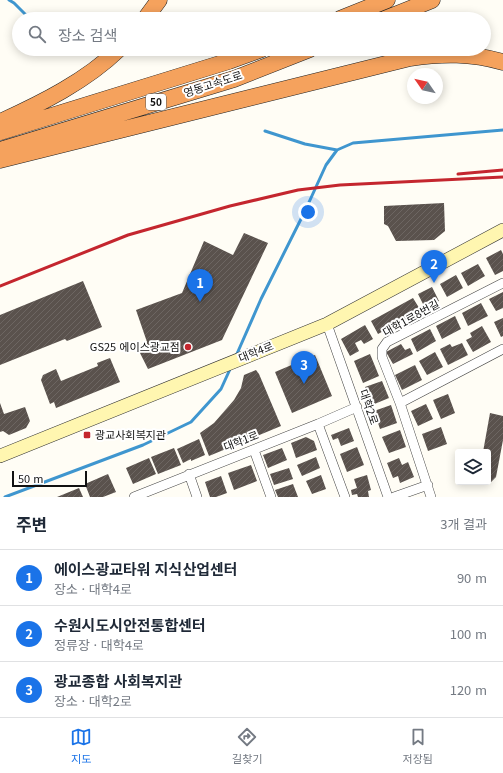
<!DOCTYPE html>
<html lang="ko">
<meta charset="utf-8">
<style>
body{margin:0;font-family:Georgia,"Noto Sans KR",serif;background:#f2f2f3;color:#1f2937}
.controls{position:absolute;right:12px;bottom:12px;display:grid;overflow:hidden;border-radius:4px;box-shadow:0 2px 10px #0003}
.controls button{width:36px;height:36px;display:grid;place-items:center;padding:0;border:0;border-bottom:1px solid #e0e1e3;background:#fff;color:#1f2937;font:20px sans-serif}
.compass{position:absolute;left:407px;top:68px;width:36px;height:36px;border-radius:50%;background:#fff;box-shadow:0 2px 10px #0003;rotate:304deg}
.scale{position:absolute;left:12px;bottom:10px;width:75px;box-sizing:border-box;padding-left:4px;border:2px solid #111;border-top:0;font-size:11px;line-height:14px;white-space:nowrap;color:#111;-webkit-text-stroke:3px #fff;paint-order:stroke}
.you{position:absolute;left:308px;top:212px;width:14px;height:14px;margin:-10px;border:3px solid #fff;border-radius:50%;background:#1a73e8;box-shadow:0 0 0 6px #1a73e833}
.badge{display:grid;place-items:center;width:26px;height:26px;border-radius:50%;background:#1a73e8;color:#fff;font-size:13px;font-weight:700}
.pin{position:absolute;translate:-50% -33px;filter:drop-shadow(0 1px 2px #0008)}
.pin::after{content:'';position:absolute;top:21px;width:14px;height:12px;background:inherit;clip-path:polygon(0 0,100% 0,50% 100%)}
.list{margin:0;padding:0;list-style:none}
h2{display:flex;justify-content:space-between;align-items:center;height:52px;margin:0;padding:0 16px;font-size:17px}
h2 small{font-size:13px;font-weight:400;color:#747a83}
.list li{display:grid;grid-template-columns:26px 1fr auto;gap:12px;align-items:center;box-sizing:border-box;height:56px;padding:0 16px;border-top:1px solid #e0e1e3}
.list b{display:block;font-size:15px;white-space:nowrap}
.list p{margin:0;font-size:13px;white-space:nowrap;color:#747a83}
.list em{font-size:13px;font-style:normal;color:#747a83}
.icon{flex:none;width:22px;height:22px;fill:none;stroke:currentColor;stroke-width:2;stroke-linecap:round;stroke-linejoin:round}
.map{position:relative;flex:none;width:503px;height:497px;overflow:hidden}
.search{position:absolute;background:#fff;box-shadow:0 2px 10px #0003;left:12px;right:12px;top:12px;height:44px;display:flex;align-items:center;gap:10px;box-sizing:border-box;padding:0 14px;border-radius:22px;color:#747a83;font-size:15px}
.sheet{height:220px;background:#fff}
nav{display:flex;justify-content:space-around;align-items:center;box-sizing:border-box;height:56px;border-top:1px solid #e0e1e3;background:#fff;font-size:11px;color:#747a83}
nav a{display:grid;justify-items:center;gap:2px}
nav .on{color:#1a73e8}
.map>svg:first-child{display:block}
</style>
<div class="map">
<svg width="503" height="497" viewBox="0 0 503 497">
<defs>
<pattern id="building-hatch" width="6" height="6" patternUnits="userSpaceOnUse"><rect width="6" height="6" fill="#5a524d"/><path d="M-1 1l2-2M0 6l6-6M5 7l2-2" fill="none" stroke="#6d6662"/></pattern>
</defs>
<rect width="100%" height="100%" fill="#fffdf5"/>
<g fill="none" stroke-linecap="round" stroke-linejoin="round">
<path stroke="#3f96cf" stroke-width="3" d="M9 0 14 3 30 19
M265 131 305 144 337 150
M236 356 261 299 305 211 326 165 337 150 353 143 503 130
M5 497 143 445 191 422 221 389 231 367"/>
</g>
<path fill="url(#building-hatch)" d="M444 203 445 231 434 240 396 241 388 226 384 224V206Z
M244 233 268 243 222 340 148 369 137 347 147 342 136 310 182 293 204 241 233 255Z
M501 250 503 254V271L495 275 486 258Z
M478 264 485 276 468 286 461 273Z
M456 275 463 288 447 297 440 284Z
M83 281 102 327 67 341 65 339 0 365V315Z
M432 287 439 301 425 308 418 294Z
M503 292V308L496 311 489 299Z
M413 298 421 311 378 334 371 321Z
M481 303 488 316 468 326 462 313Z
M455 316 461 329 442 339 436 326Z
M503 318V336L501 337 494 322Z
M365 325 373 339 364 344 361 340 355 343 359 351 350 356 341 339Z
M482 326 491 342 473 352 466 340 472 337 470 333Z
M430 329 436 341 417 352 411 339Z
M462 343 468 355 448 365 440 349 450 344 452 347Z
M401 344 405 350 410 348 413 354 393 364 386 352Z
M435 352 443 367 427 375 419 361Z
M370 354 379 376 363 383 354 361Z
M315 355 332 396 292 413 275 372Z
M110 358 120 382 56 408 54 402 50 404 41 380 43 375 56 369 61 381 98 366 97 363Z
M415 365 422 380 402 390 395 375Z
M256 370 259 374 281 426 209 456 200 433 214 423 234 400 241 388 244 375Z
M382 381 389 398 372 405 365 387Z
M448 394 455 413 441 419 433 400Z
M0 403 4 414 25 407 30 421 26 428 9 435 3 431 0 432Z
M426 404 433 419 418 426 411 411Z
M391 405 397 423 380 429 374 411Z
M490 413 503 416V440L496 477 491 482 488 481V452H483Z
M441 427 447 444 428 451 422 434Z
M349 428 354 441 341 446 338 438 333 440 331 435Z
M400 430 406 447 389 453 382 437Z
M306 437 314 441 317 450 296 458 291 443Z
M199 439 205 455 191 461V459L183 463 177 449Z
M357 447 364 465 347 472 340 454Z
M174 448 181 465 158 474 151 457Z
M282 448 287 460 268 468 263 455Z
M316 457 320 468 302 476 297 465Z
M149 458 156 474 133 484 126 468Z
M399 458 402 465 408 462 414 477 400 483 398 476 393 478 387 463Z
M251 465 257 481 234 490 228 473Z
M289 468 293 479 274 485 270 474Z
M108 474 116 492 103 497H90L85 484Z
M321 475 326 489 312 494 306 481Z
M367 475 371 490 368 491 369 497H358L357 494 352 495 351 490 357 488 354 479Z
M221 476 227 493 216 497H210L205 482Z
M293 484 298 497H278L275 490Z
M79 488 83 497H57Z"/>
<g fill="none" stroke-linecap="round" stroke-linejoin="round">
<defs>
<path id="street" d="M327 324 388 497
M400 403 503 349
M318 424 345 497
M254 450 271 497
M189 474 197 497
M134 497 318 424 357 407
M394 497 428 485
M431 497 400 403 382 357V349L387 342 503 283"/>
<path id="secondary" d="M0 456 327 324 503 230"/>
<path id="highway" d="M145 19 159 0
M340 19 387 0
M385 19 432 0
M0 122C42 103 86 81 119 49
M0 132 229 61 262 49
M0 150 234 79 310 49
M0 160 410 58C443 53 471 53 503 62"/>
</defs>
<use href="#street" stroke="#444" stroke-width="10"/>
<use href="#secondary" stroke="#333" stroke-width="14"/>
<use href="#highway" stroke="#222" stroke-width="17"/>
<use href="#street" stroke="#fff" stroke-width="9"/>
<use href="#secondary" stroke="#fff6b0" stroke-width="13"/>
<use href="#highway" stroke="#f5a25d" stroke-width="16"/>
<path stroke="#c4262e" stroke-width="3" d="M458 174 503 170
M0 286 128 235 230 206 298 190 340 185 503 177"/>
</g>
<g fill="#c4262e" stroke="#fff" stroke-width="1.5">
<circle cx="188" cy="347" r="4"/>
<rect x="83" y="431" width="8" height="8" rx="2"/>
</g>
<g text-anchor="middle" stroke-width="4" stroke-linejoin="round" paint-order="stroke">
<rect fill="#fff" stroke="#585858" stroke-width="1" x="146" y="94" width="20" height="16" rx="3"/>
<g font-size="10" font-weight="bold" fill="#111">
<text x="156" y="106">50</text>
</g>
<g font-size="11" fill="#111" stroke="#fff">
<text transform="translate(213 84) rotate(-18)" y="4">영동고속도로</text>
<text transform="translate(411 318) rotate(-29)" y="4">대학1로8번길</text>
<text transform="translate(256 352) rotate(-22)" y="4">대학4로</text>
<text transform="translate(369 407) rotate(71)" y="4">대학2로</text>
<text transform="translate(241 441) rotate(-21)" y="4">대학1로</text>
</g>
<g font-size="11" fill="#111" stroke="#fff" text-anchor="end">
<text x="180" y="351">GS25 에이스광교점</text>
<text x="95" y="439" text-anchor="start">광교사회복지관</text>
</g>
</g>
</svg>
<div class="controls">
<button><svg class="icon" aria-label="layers" viewBox="0 0 24 24"><path d="M12 4l9 5-9 5-9-5zM3 14l9 5 9-5"/></svg></button>
</div>
<svg class="compass" viewBox="-18 -18 36 36"><path d="M0-13l5 13h-10z" fill="#e53935"/><path d="M0 13l5-13h-10z" fill="#747a83"/></svg>
<div class="scale">50 m</div>
<div class="you"></div>
<div class="pin badge" style="left:200px;top:302px">1</div>
<div class="pin badge" style="left:434px;top:283px">2</div>
<div class="pin badge" style="left:304px;top:384px">3</div>
<div class="search"><svg class="icon" aria-label="search" viewBox="0 0 24 24"><circle cx="10" cy="10" r="6"/><path d="M15 15l6 6"/></svg>장소 검색</div>
</div>
<section class="sheet">
<h2>주변<small>3개 결과</small></h2>
<ul class="list">
<li><span class="badge">1</span><div><b>에이스광교타워 지식산업센터</b><p>장소 · 대학4로</p></div><em>90 m</em></li>
<li><span class="badge">2</span><div><b>수원시도시안전통합센터</b><p>정류장 · 대학4로</p></div><em>100 m</em></li>
<li><span class="badge">3</span><div><b>광교종합 사회복지관</b><p>장소 · 대학2로</p></div><em>120 m</em></li>
</ul>
</section>
<nav>
<a class="on"><svg class="icon" aria-label="map" viewBox="0 0 24 24"><path d="M3 6l6-2 6 2 6-2v14l-6 2-6-2-6 2zM9 4v14M15 6v14"/></svg>지도</a>
<a><svg class="icon" aria-label="directions" viewBox="0 0 24 24"><path d="M12 3l9 9-9 9-9-9zM9 14v-3h6M13 9l2 2-2 2"/></svg>길찾기</a>
<a><svg class="icon" aria-label="saved" viewBox="0 0 24 24"><path d="M7 4h10v16l-5-4-5 4z"/></svg>저장됨</a>
</nav>
